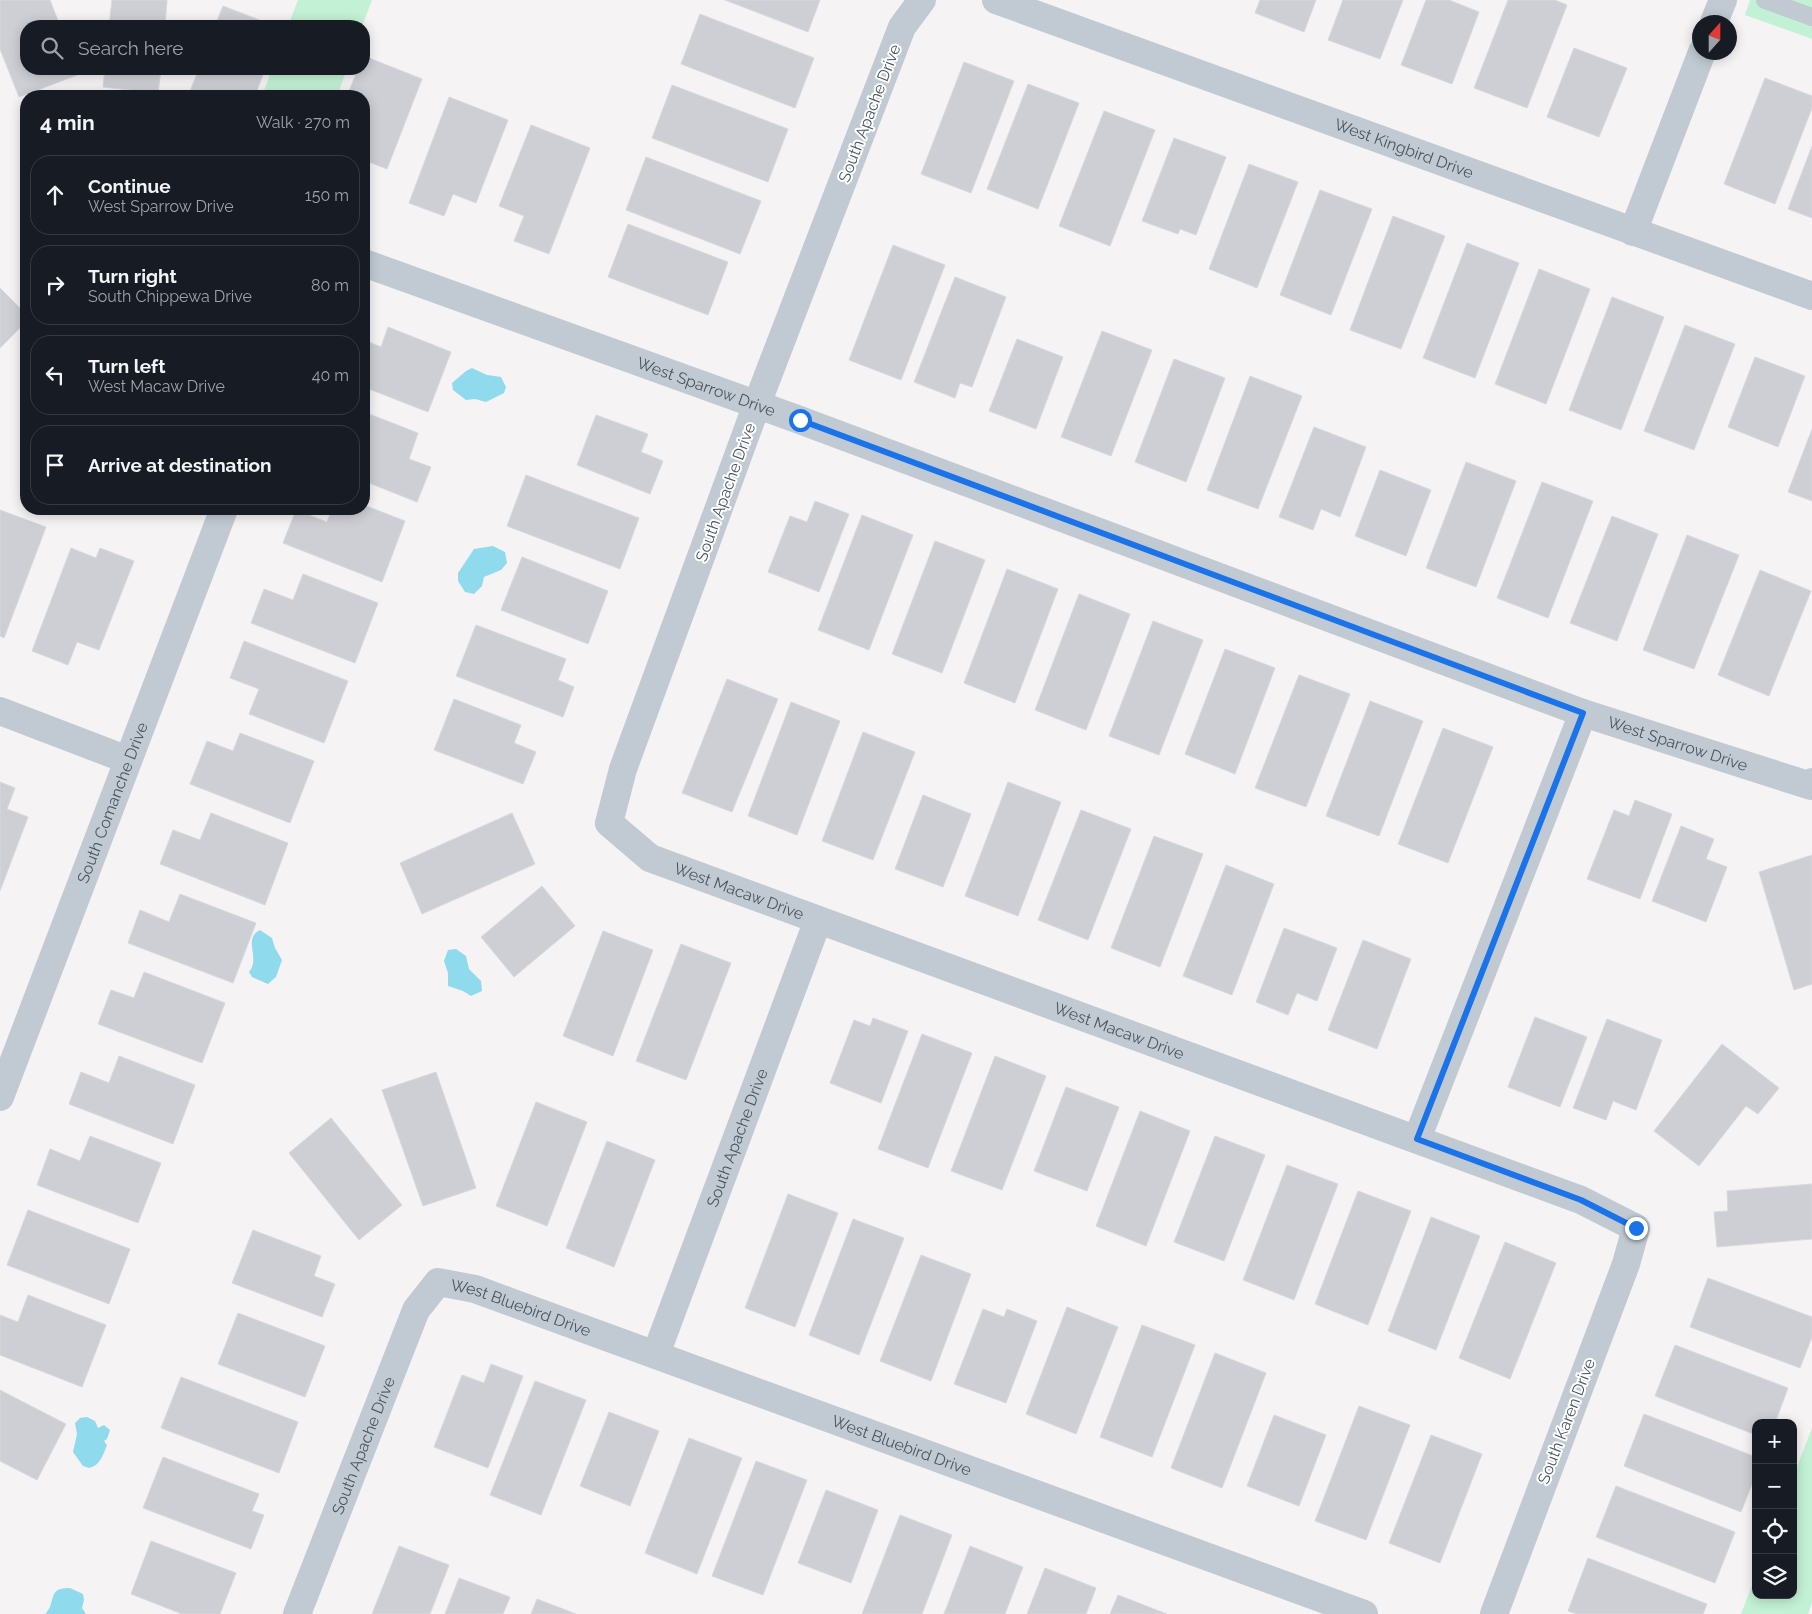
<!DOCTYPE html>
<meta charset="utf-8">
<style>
body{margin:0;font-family:Raleway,sans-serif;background:#242831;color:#f1f3f6}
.controls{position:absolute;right:15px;bottom:15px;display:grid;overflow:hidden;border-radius:10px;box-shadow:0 2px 12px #0003}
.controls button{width:45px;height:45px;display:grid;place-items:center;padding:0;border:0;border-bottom:1px solid #363941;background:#171b24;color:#f1f3f6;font:25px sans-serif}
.compass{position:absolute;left:1692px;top:15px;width:45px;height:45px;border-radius:50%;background:#171b24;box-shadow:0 2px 12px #0003;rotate:21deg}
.stop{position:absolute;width:15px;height:15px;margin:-11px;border:4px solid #1a73e8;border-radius:50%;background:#fff}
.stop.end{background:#1a73e8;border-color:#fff;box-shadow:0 1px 5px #0008}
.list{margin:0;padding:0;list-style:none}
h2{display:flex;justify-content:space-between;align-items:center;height:65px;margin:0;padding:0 20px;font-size:21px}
h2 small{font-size:16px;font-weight:400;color:#9ea1a6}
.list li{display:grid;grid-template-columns:32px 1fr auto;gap:15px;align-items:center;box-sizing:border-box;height:80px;margin:0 10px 10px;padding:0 10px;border:1px solid #363941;border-radius:20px}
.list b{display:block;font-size:19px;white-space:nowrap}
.list p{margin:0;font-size:16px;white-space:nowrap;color:#9ea1a6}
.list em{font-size:16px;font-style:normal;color:#9ea1a6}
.icon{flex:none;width:28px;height:28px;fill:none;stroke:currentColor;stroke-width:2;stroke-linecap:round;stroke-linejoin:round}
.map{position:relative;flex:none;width:1812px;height:1614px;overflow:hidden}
.search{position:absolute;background:#171b24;box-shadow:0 2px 12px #0003;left:20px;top:20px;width:350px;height:55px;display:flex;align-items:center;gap:12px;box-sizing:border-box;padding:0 18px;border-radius:20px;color:#9ea1a6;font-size:19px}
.panel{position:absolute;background:#171b24;box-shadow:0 2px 12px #0003;left:20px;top:90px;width:350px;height:425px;border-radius:20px}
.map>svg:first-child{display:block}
</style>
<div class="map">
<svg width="1812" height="1614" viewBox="0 0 1812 1614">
<rect width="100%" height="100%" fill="#f5f3f3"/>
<path fill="#c3f1d5" d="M298 0H372L362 26H288Z
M1750 0H1812V39L1745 15Z
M272 69H347L337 96H262Z
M1812 1428V1603L1808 1614H1741L1756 1575V1595H1793V1477Z"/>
<path fill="#90daee" d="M472 368 487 375 501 377 506 387 504 393 486 402 475 399 466 400 453 390 452 383 466 371Z
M493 546 505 552 507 563 501 570 484 577 482 586 474 594 465 592 458 581V573L474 549Z
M260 930 272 938 275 948 282 960 276 977 268 984 252 977 249 972C261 958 242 939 260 930Z
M456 949 466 956 469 969 481 981 482 991 471 996 463 991 448 986V973L444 961 448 950Z
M87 1417 95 1421 98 1428 104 1425 110 1430 107 1439 104 1441 107 1445C103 1455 100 1466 89 1468L83 1466 73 1452 77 1434 75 1423 80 1418Z
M70 1588 83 1594 84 1600 82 1608 86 1614H45C57 1603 46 1587 70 1588Z"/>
<path fill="#cdcfd5" stroke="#d7d9de" d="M0 0H50L60 26H26V69H78L80 74 19 97 0 49Z
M112 0H167L165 26H109Z
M725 0H820L808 32Z
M1260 0H1316L1304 32 1255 13Z
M1343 0H1403L1380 59 1328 40Z
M1426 0H1449L1479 12 1452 84 1401 65Z
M1508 0H1555L1567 5 1527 108 1474 88Z
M223 6 275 26H215Z
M700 14 814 58 795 108 681 64Z
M1574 48 1627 68 1599 137 1547 117Z
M364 56 422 79 387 169 364 160V96H347L358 69H364Z
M964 62 1014 81 971 193 921 174Z
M105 69H161L158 93 103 87Z
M199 69H265L255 96H188Z
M1765 78 1812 96V108L1775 204 1724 184Z
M1028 84 1079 103 1038 209 987 189Z
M672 85 788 129 768 182 652 138Z
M449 97 508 120 476 203 453 194 444 216 409 203Z
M1104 111 1155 130 1110 246 1059 226Z
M531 125 590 148 549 254 514 241 524 216 499 206Z
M1174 138 1226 157 1196 235 1180 229 1178 234 1142 221Z
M1812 146V218L1788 209Z
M646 157 761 201 740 254 626 210Z
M1249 164 1298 182 1257 288 1209 269Z
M1320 190 1372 209 1331 315 1280 295Z
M1393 216 1445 236 1401 349 1350 330Z
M628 224 728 262 708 315 608 277Z
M1467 243 1519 263 1475 378 1423 358Z
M893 245 945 265 901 380 849 360Z
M1539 269 1590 289 1546 404 1495 384Z
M955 277 1006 297 972 387 960 383 955 398 914 382Z
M0 288 26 314V322L0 348Z
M1612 297 1664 317 1621 430 1569 410Z
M1685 325 1735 344 1694 450 1644 431Z
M388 327 451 352 428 412 364 387V340L381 347Z
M1102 331 1152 350 1111 456 1061 437Z
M1017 339 1063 357 1036 429 989 411Z
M1755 357 1805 376 1778 447 1728 427Z
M1174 359 1225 378 1186 482 1135 462Z
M1250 376 1302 396 1258 509 1207 490Z
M364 412 418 433 409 459 431 467 417 502 364 481Z
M596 415 648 434 641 452 663 461 650 494 577 465Z
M1314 427 1366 447 1340 517 1321 509 1313 530 1279 517Z
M1812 429V501L1788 492Z
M1466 462 1516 481 1476 587 1426 568Z
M1380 470 1431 490 1406 556 1355 536Z
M526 475 639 518 620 569 507 526Z
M1542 482 1593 501 1548 618 1497 598Z
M815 501 849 514 819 592 768 572 790 516 807 522Z
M364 505 405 521 382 582 283 543 296 510 327 522 332 509H364Z
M0 510 46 527 4 638 0 636Z
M862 515 913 535 869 650 818 630Z
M1612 516 1658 534 1617 641 1570 623Z
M1687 535 1739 555 1694 669 1643 650Z
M935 541 985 560 942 673 892 654Z
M71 548 96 558 100 548 134 561 99 650 77 642 68 665 32 651Z
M522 557 608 591 588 644 501 610Z
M1007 569 1058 589 1015 703 964 683Z
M1760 570 1811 591 1769 696 1718 675Z
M303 574 378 603 355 663 251 623 264 589 293 600Z
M1079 594 1130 614 1086 730 1035 710Z
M1153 621 1203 640 1159 755 1109 736Z
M476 625 566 659 558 680 574 687 563 717 456 676Z
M244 641 348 681 324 743 249 714 259 689 230 678Z
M1225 649 1275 668 1235 774 1185 754Z
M1299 675 1350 694 1306 807 1255 788Z
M727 679 778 699 732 812 682 793Z
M454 699 521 725 514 743 536 752 523 784 434 750Z
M1370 701 1423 721 1379 836 1326 816Z
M791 702 840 721 797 835 748 816Z
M1443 728 1493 747 1448 863 1398 844Z
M863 732 915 752 873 860 822 841Z
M240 733 314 761 290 823 190 784 207 741 233 751Z
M0 782 15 788 7 809 28 817 0 891Z
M1008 782 1061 802 1018 916 965 896Z
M923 795 971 814 943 887 895 869Z
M1635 800 1672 814 1640 899 1587 879 1614 810 1629 816Z
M1081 810 1131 829 1088 940 1038 920Z
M211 813 288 843 265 905 160 864 173 830 200 840Z
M512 813 535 864 422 914 400 863Z
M1681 826 1714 839 1706 859 1727 867 1706 922 1652 901Z
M1154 836 1203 854 1160 967 1111 948Z
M1812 855V984L1794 990 1759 872Z
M1226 865 1274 884 1232 995 1183 976Z
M542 886 575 926 514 977 481 937Z
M180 894 256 923 233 983 128 943 140 910 169 922Z
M1284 928 1337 948 1317 1001 1297 993 1288 1015 1256 1002Z
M603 931 653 950 613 1056 563 1036Z
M1363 940 1411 959 1377 1049 1328 1030Z
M681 944 731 963 686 1080 636 1061Z
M144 972 225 1003 202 1063 98 1024 111 990 134 998Z
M1535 1017 1587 1037 1560 1107 1508 1087Z
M873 1018 908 1031 881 1103 830 1083 854 1020 870 1026Z
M1607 1019 1662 1040 1636 1110 1613 1101 1606 1120 1573 1108Z
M922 1034 972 1053 928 1168 878 1149Z
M1722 1044 1779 1088 1758 1114 1746 1106 1699 1166 1654 1131Z
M119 1056 195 1085 173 1144 69 1104 81 1072 109 1083Z
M995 1056 1046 1076 1002 1190 951 1171Z
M436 1072 476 1188 423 1206 382 1090Z
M1066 1087 1119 1107 1087 1191 1034 1171Z
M536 1102 587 1122 547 1226 496 1206Z
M1140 1111 1190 1131 1146 1246 1096 1226Z
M331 1118 402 1205 359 1240 289 1153Z
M90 1136 161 1163 138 1223 37 1185 50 1149 80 1161Z
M1215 1136 1265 1155 1224 1261 1174 1242Z
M607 1141 655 1160 614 1267 566 1248Z
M1287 1165 1338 1184 1294 1300 1243 1280Z
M1812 1184V1239L1717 1247 1714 1212 1728 1211 1727 1191Z
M1358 1191 1411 1211 1368 1325 1315 1304Z
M788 1194 838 1213 795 1327 745 1308Z
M28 1210 130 1249 109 1304 7 1265Z
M1431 1217 1480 1236 1436 1350 1388 1331Z
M853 1219 904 1238 859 1355 809 1335Z
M253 1230 321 1256 314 1276 335 1284 322 1317 232 1283Z
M1505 1242 1556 1263 1510 1379 1459 1358Z
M921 1255 971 1274 931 1381 880 1361Z
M1708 1278 1812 1317V1337L1800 1368 1690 1327Z
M28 1295 106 1325 82 1387 0 1355V1315L18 1322Z
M1067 1307 1118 1327 1076 1434 1026 1414Z
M983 1309 1004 1317 1007 1309 1037 1321 1006 1403 954 1384Z
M238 1313 325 1346 305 1397 218 1364Z
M1142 1325 1195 1345 1152 1457 1100 1437Z
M1675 1345 1788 1388 1775 1423H1756V1435L1655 1396Z
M1215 1353 1266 1373 1222 1488 1171 1468Z
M491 1364 523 1376 488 1468 434 1447 462 1375 484 1383Z
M181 1377 298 1422 279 1473 161 1428Z
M535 1381 586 1400 541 1515 490 1495Z
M0 1390 66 1424 37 1480 0 1461Z
M1359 1406 1410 1425 1366 1540 1315 1521Z
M609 1412 659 1431 630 1506 580 1486Z
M1644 1414 1756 1457V1474L1741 1512 1624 1466Z
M1274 1415 1326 1435 1299 1506 1247 1486Z
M1431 1435 1482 1454 1440 1563 1389 1543Z
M689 1438 742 1458 697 1574 645 1553Z
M163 1457 259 1494 252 1511 264 1515 251 1549 143 1508Z
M756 1461 807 1480 763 1595 712 1576Z
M1616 1486 1735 1532 1715 1583 1596 1537Z
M826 1490 878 1510 851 1583 798 1563Z
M900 1515 952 1535 922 1614H862Z
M151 1541 236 1573 220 1614H182L131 1594Z
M399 1546 449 1565 430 1614H372Z
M970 1546 1023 1567 1005 1614H944Z
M1588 1558 1707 1604 1703 1614H1577L1568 1611Z
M1045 1568 1096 1588 1086 1614H1027Z
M459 1578 510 1597 503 1614H445Z
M1118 1595 1167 1614H1110Z
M537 1599 576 1614H531Z"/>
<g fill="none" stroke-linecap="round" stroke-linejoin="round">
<path stroke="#c1cad2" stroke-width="18" d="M1765 0 1812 17"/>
<g stroke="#c1cad2" stroke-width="28">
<path id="s1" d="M922 0 902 27 757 404 623 769 609 823 650 858 1581 1200 1636 1228 1626 1264 1494 1614"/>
<path id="s2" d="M996 0 1812 296"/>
<path d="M1714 22 1723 0"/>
<path d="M1633 232 1702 52"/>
<path id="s3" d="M364 263 797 419 1583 713 1811 786 1812 782"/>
<path d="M0 711 128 760"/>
<path id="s4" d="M0 1097 224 509"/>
<path d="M1417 1139 1583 713"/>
<path id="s5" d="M656 1354 818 920"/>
<path id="s6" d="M297 1614 416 1310 438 1282 475 1289 1364 1614"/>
</g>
</g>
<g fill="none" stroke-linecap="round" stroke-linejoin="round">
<path stroke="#1a73e8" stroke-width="6" d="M800 420 1583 713 1417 1139 1581 1200 1636 1228"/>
</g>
<g text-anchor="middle" stroke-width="4" stroke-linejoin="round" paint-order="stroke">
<g font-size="16" fill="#4a5661" stroke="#fff">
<text transform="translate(869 113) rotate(-69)" y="6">South Apache Drive</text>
<text dy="6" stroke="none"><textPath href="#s2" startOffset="434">West Kingbird Drive</textPath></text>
<text dy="6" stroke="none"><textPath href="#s3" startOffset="364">West Sparrow Drive</textPath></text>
<text transform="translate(725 492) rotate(-70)" y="6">South Apache Drive</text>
<text dy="6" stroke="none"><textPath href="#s3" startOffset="1399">West Sparrow Drive</textPath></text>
<text dy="6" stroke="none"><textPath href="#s4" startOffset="315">South Comanche Drive</textPath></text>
<text dy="6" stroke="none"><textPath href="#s1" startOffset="1031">West Macaw Drive</textPath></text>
<text dy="6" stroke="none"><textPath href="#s1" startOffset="1436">West Macaw Drive</textPath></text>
<text dy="6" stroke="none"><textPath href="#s5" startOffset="231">South Apache Drive</textPath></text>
<text dy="6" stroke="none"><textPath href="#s6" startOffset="449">West Bluebird Drive</textPath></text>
<text transform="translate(1566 1421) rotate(-69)" y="6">South Karen Drive</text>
<text dy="6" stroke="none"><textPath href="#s6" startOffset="854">West Bluebird Drive</textPath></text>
<text dy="6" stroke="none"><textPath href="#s6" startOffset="181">South Apache Drive</textPath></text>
</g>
</g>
</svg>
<div class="controls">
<button>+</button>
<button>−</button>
<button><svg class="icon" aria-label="locate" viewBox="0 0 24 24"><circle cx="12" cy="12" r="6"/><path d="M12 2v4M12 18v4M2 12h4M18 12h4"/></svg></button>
<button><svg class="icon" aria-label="layers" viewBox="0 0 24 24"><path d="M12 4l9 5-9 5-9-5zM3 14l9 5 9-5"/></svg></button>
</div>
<svg class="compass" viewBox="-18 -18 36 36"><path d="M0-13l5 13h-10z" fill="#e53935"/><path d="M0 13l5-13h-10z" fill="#9ea1a6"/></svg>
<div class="stop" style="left:800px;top:420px"></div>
<div class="stop end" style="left:1636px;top:1228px"></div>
<div class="search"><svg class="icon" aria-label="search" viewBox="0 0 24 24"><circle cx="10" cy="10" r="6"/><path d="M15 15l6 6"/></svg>Search here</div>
<section class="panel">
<h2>4 min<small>Walk · 270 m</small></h2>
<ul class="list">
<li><svg class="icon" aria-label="ahead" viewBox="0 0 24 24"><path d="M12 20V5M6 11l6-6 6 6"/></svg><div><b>Continue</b><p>West Sparrow Drive</p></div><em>150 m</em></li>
<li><svg class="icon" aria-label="right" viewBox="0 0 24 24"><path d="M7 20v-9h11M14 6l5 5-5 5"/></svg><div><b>Turn right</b><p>South Chippewa Drive</p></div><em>80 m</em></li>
<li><svg class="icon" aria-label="left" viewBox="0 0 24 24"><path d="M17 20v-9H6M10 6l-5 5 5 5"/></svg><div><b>Turn left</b><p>West Macaw Drive</p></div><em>40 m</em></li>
<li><svg class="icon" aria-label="arrive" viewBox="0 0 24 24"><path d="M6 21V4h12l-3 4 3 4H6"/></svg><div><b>Arrive at destination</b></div></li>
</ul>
</section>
</div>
